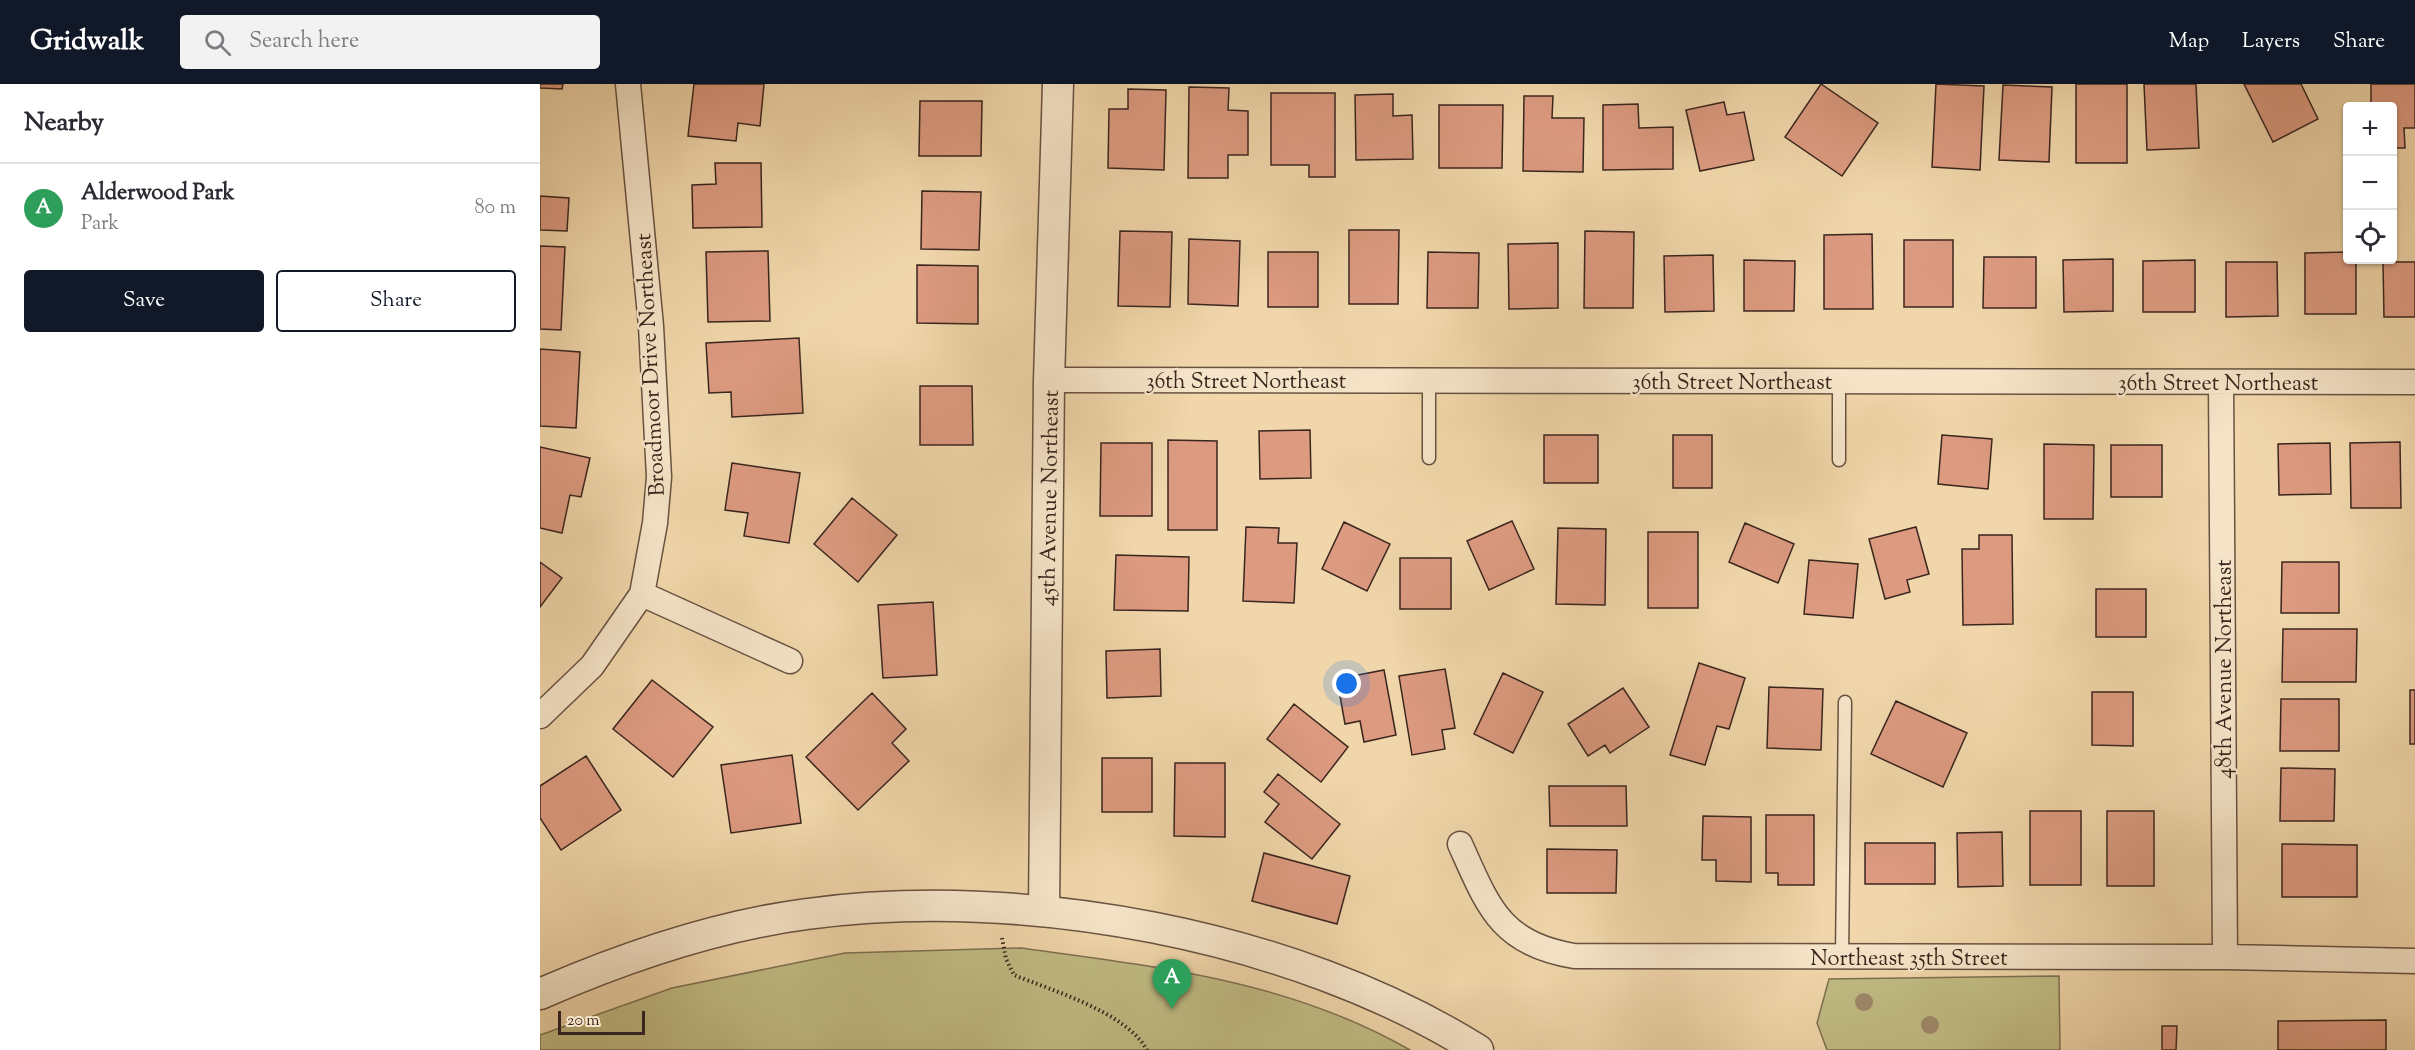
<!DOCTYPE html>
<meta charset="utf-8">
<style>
body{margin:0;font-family:"Sorts Mill Goudy",serif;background:#f2f2f3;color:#2b2b33}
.controls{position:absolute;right:18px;top:18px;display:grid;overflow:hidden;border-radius:6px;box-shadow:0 2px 4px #0004}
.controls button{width:54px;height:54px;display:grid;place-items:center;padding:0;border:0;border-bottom:2px solid #e1e1e2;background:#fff;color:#2b2b33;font:30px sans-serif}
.scale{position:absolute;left:18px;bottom:15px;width:87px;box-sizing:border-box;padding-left:6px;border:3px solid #3a261e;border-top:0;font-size:16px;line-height:21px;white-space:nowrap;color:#3a261e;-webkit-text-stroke:4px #f5e4c8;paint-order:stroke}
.you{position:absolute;left:807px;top:600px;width:21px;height:21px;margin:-15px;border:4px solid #fff;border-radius:50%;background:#1a73e8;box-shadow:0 0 0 9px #1a73e833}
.badge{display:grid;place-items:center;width:39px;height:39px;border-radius:50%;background:#111827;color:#fff;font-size:20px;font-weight:700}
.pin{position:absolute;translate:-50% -50px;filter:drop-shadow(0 2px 3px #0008)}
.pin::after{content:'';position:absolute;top:32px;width:21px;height:18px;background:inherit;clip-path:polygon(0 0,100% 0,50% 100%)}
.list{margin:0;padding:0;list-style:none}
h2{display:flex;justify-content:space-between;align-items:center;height:78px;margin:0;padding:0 24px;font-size:26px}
h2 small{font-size:20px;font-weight:400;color:#7c7c81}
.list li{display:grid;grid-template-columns:39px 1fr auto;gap:18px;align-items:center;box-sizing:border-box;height:90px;padding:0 24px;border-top:2px solid #e1e1e2}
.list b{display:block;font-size:22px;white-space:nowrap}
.list p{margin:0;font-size:20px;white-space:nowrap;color:#7c7c81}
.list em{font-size:20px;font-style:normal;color:#7c7c81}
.actions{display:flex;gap:12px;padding:18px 24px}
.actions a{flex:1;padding:14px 0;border:2px solid #111827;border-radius:6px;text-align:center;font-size:21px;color:#111827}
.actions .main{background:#111827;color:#fff}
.icon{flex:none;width:33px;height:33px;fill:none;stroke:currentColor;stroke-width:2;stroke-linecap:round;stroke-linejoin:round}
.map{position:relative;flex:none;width:1875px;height:966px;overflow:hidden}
header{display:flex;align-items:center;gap:36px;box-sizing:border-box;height:84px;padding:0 30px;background:#111827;color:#fff}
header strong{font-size:28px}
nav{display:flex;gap:33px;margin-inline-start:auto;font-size:21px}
.search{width:420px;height:54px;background:#f2f2f3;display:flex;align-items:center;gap:15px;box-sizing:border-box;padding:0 21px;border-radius:6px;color:#7c7c81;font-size:22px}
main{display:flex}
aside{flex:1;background:#fff}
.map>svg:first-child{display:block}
</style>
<header>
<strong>Gridwalk</strong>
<div class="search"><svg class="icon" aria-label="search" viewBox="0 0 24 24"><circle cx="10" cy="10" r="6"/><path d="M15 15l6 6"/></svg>Search here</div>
<nav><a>Map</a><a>Layers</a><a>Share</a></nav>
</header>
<main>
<aside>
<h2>Nearby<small></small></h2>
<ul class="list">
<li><span class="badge" style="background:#2e9e5b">A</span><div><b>Alderwood Park</b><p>Park</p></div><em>80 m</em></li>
</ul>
<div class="actions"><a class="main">Save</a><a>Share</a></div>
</aside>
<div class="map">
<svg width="1875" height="966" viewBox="0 0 1875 966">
<rect width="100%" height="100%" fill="#f0d6aa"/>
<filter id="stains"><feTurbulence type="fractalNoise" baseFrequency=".00333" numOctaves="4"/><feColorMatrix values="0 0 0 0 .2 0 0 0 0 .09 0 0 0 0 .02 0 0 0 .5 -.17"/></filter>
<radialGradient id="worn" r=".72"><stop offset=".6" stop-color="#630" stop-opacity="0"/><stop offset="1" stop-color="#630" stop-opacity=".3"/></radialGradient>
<path fill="#c1bc84" stroke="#7e7151" stroke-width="1.5" d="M481 864C618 883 748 896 870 966H0V951L132 904 305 869Z
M1519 892 1520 966H1287L1277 939 1289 895Z"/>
<path fill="#dc9a80" stroke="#3a261e" stroke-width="1.5" d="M0 0H23L22 5 0 4Z
M154 0H224L220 42 198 39 196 57 148 52Z
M1281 0 1338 39 1302 92 1245 53Z
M1396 0 1444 2 1440 86 1392 83Z
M1536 0H1587V79H1536Z
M1604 0H1656L1659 64 1607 66Z
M1704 0H1761L1778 35 1733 58Z
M1831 0H1875V44H1864L1865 64H1852V22H1831Z
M1463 1 1512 3 1509 78 1459 76Z
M649 3 689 4 688 26 708 27V71H688V94H648Z
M588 5 626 6 624 86 568 84 569 25H588Z
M731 9H795V93H769V81H731Z
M853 10V32L872 31 873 75 816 76 815 11Z
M984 12H1013L1012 34H1044L1043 88 983 87Z
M380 17H442L441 72H379Z
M1184 18 1187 31 1204 28 1214 76 1160 87 1146 26Z
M1098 20 1099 44 1133 43V85L1063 86V21Z
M899 21H963L962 84H899Z
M175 79H221L222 143 153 144 152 101 176 100Z
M382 107 441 108 439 166 381 165Z
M0 112 29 114 27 147 0 146Z
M809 146H859L858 220H809Z
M580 147 632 148 630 223 578 222Z
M1045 147 1094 148 1093 224H1044Z
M1332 150 1333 225H1284V151Z
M649 155 700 157 698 222 648 220Z
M1364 156H1413V223H1364Z
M1018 159V224L969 225 968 160Z
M0 162 25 163 21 246 0 245Z
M228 167 230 237 168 238 166 168Z
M728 168H778V223H728Z
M888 168 939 169 938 224H887Z
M1808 168V176H1816V230H1765V169Z
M1173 171 1174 227 1125 228 1124 172Z
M1444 173H1496V224H1443Z
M1573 175V227L1524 228 1523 176Z
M1204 176 1255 177 1254 227H1204Z
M1655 176V228H1603V177Z
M1686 178H1737L1738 232 1686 233Z
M1843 178H1875V233H1844Z
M377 181 438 182V240L377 239Z
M259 254 263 329 192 333 191 308 169 309 166 259Z
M0 265 40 268 36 344 0 342Z
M380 302H432L433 361H380Z
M770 346 771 394 720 395 719 347Z
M1004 351H1058V399H1004Z
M1133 351H1172V404H1133Z
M1402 351 1452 355 1448 405 1398 400Z
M628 356 677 357V446H628Z
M1860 358 1861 424H1811L1810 359Z
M561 359H612V432H560Z
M1790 359 1791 410 1739 411 1738 360Z
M1504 360 1554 361 1553 435H1504Z
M1571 361H1622V413H1571Z
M0 363 50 374 41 413 30 411 22 449 0 444Z
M192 379 260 389 249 459 204 452 208 429 185 426Z
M312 414 357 451 318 498 274 460Z
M972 437 994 485 949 506 927 457Z
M804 438 850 460 827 507 782 485Z
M1205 439 1254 460 1238 499 1189 478Z
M706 443 739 444 738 459H757L754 519 703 517Z
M1376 443 1389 490 1367 496 1370 508 1345 515 1329 455Z
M1018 444 1066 445 1065 521 1016 520Z
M1108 448H1158V524H1108Z
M1439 451H1472L1473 540 1423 541 1422 465H1439Z
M576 471 649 473 648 527 574 526Z
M860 474H911V525H860Z
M1269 476 1318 480 1313 534 1264 530Z
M0 478 22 494 0 523Z
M1742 478H1799V529H1741Z
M1556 505H1606V553H1556Z
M393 518 397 591 343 594 338 521Z
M1743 545H1817L1816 598H1742Z
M620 565 621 612 567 614 566 567Z
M1159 579 1205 594 1189 645 1177 642 1165 681 1130 671Z
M905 585 915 644 902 646 905 665 872 671 859 592Z
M844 586 856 651 824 658 820 637 805 640 797 595Z
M963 589 1003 608 973 669 934 650Z
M112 596 173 643 133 693 73 645Z
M1229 603 1283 605 1281 666 1227 664Z
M1083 604 1109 643 1070 669 1065 661 1048 672 1028 640Z
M1870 606H1875V660H1870Z
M1552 608H1593V662L1552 661Z
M332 609 366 645 352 659 369 677 318 726 266 673Z
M1741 615H1799V667H1740Z
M1356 617 1427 649 1403 703 1331 670Z
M754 620 808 663 781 698 727 655Z
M252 671 261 739 191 749 181 681Z
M46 672 81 726 21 766 0 734V702Z
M562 674H612V728H562Z
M635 679H685V753L634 752Z
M1741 684 1795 685 1794 737H1740Z
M738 690 800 740 772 775 725 738 739 720 724 708Z
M1009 702H1086L1087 742H1010Z
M1490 727H1541V801H1490Z
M1567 727H1614V802H1567Z
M1226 731H1274V801H1238V789H1226Z
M1163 732 1211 733V798L1176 797V776H1162Z
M1462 748 1463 802 1418 803 1417 749Z
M1325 759H1395V800H1325Z
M1742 760 1817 761V813H1742Z
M1007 765 1077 766 1076 809H1007Z
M724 769 810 792 797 840 712 817Z
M1846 936V966H1738V937Z
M1622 942H1637L1636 966H1622Z"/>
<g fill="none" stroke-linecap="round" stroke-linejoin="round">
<defs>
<path id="service" d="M889 296V374
M1299 297V376
M1302 873 1305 618"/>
<path id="minor" d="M509 296 1875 298
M1681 298 1685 873
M102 510 250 577
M0 632 52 582 102 510 115 439 119 393 111 242 88 0
M920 760C948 822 960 860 1034 872L1685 873 1875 877"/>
<path id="tertiary" d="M504 827 509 296 518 0
M0 910C85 873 175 842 267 830 483 801 753 850 938 966"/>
</defs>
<use href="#service" stroke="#685241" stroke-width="15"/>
<use href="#minor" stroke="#685241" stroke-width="27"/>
<use href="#tertiary" stroke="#685241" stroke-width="33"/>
<path stroke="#3a261e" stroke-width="4" stroke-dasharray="1.5 3" stroke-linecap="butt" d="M462 854 466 875 474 891C513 907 586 928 607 966"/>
<use href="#service" stroke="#f5e4c8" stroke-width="12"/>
<use href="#minor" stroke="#f5e4c8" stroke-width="24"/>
<use href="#tertiary" stroke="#f5e4c8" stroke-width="30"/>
</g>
<g fill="#9f8a6b">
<circle cx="1324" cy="918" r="9"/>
<circle cx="1390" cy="941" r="9"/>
</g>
<g text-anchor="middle" stroke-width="4.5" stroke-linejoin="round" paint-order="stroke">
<g font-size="22" fill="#3a261e" stroke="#f5e4c8">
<text transform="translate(109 281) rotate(-93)" y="8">Broadmoor Drive Northeast</text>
<text x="706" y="304">36th Street Northeast</text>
<text x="1192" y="305">36th Street Northeast</text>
<text x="1678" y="306">36th Street Northeast</text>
<text transform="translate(508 414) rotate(-89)" y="8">45th Avenue Northeast</text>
<text transform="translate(1683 585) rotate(-90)" y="8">48th Avenue Northeast</text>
<text x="1369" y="881">Northeast 35th Street</text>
</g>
</g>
<rect width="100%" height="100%" filter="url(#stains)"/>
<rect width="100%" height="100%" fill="url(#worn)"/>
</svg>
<div class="controls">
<button>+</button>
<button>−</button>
<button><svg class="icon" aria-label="locate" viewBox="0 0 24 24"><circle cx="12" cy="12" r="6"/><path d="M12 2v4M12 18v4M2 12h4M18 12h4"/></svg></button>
</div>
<div class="scale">20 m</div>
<div class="you"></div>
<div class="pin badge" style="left:632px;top:925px;background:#2e9e5b">A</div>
</div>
</main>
